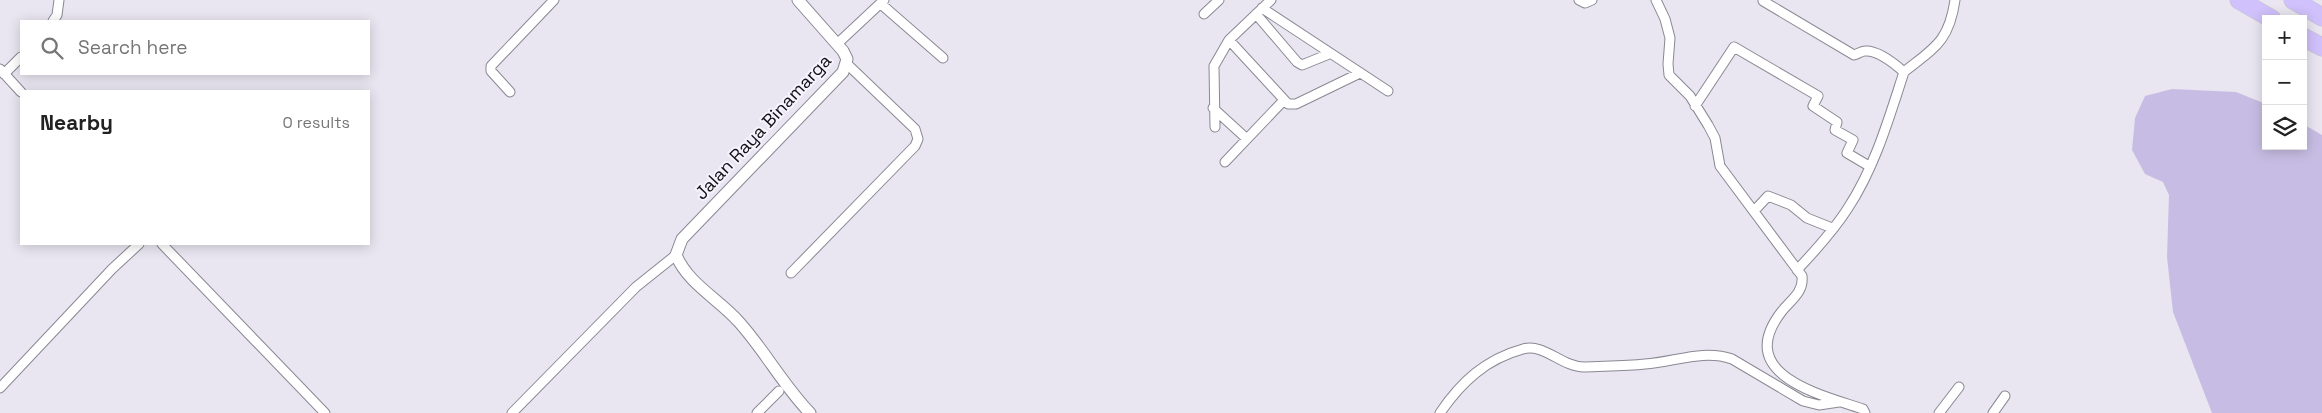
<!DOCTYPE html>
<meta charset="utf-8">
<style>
body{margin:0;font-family:"Space Grotesk",sans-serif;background:#f2f2f2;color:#222}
.controls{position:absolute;right:15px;top:15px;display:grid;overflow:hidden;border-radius:0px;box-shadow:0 2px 12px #0003}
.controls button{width:45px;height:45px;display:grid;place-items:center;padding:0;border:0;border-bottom:1px solid #e0e0e0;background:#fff;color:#222;font:25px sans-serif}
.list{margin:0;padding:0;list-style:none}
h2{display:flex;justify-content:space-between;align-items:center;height:65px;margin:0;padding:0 20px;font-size:21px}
h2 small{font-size:16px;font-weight:400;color:#767676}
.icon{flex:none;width:28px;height:28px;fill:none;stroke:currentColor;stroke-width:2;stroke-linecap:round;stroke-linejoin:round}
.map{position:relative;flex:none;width:2322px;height:413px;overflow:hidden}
.search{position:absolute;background:#fff;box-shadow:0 2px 12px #0003;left:20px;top:20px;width:350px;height:55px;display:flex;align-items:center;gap:12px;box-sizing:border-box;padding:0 18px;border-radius:0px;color:#767676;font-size:19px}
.panel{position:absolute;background:#fff;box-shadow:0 2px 12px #0003;left:20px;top:90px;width:350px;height:155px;border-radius:0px}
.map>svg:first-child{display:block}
</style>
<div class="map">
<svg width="2322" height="413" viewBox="0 0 2322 413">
<rect width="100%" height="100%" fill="#e9e6f1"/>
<path fill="#c7bde4" d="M2172 89 2236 92 2266 104V146H2303V124L2322 135V413H2212L2173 312 2167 257 2169 195 2163 182 2145 174 2132 150 2135 118 2145 96Z"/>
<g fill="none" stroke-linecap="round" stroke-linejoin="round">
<defs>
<path id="minor" d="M1271 0 1229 40 1288 104H1296L1360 73
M1579 0 1585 3 1592 0
M1656 0 1665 19 1670 38 1668 64 1669 75 1690 96 1708 125 1715 138 1720 166 1802 276C1804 292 1791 300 1782 311 1733 374 1818 394 1863 409L1865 413
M1763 1 1854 55C1858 54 1861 51 1865 51 1878 50 1895 64 1904 72 1889 118 1875 167 1848 208 1834 230 1815 251 1797 270
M881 4 943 58
M1262 8 1388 91
M1204 14 1219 0
M1256 14 1297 62 1302 65 1329 54
M53 21 57 15 59 0
M837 44 884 0
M0 69 21 92
M1904 72C1934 48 1949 42 1955 0
M4 74 21 57
M510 92 491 71V66L554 0
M1695 106 1734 47 1818 96 1813 106 1837 122 1835 130 1853 140 1847 153 1869 166
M1213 108 1247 139
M1215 127 1214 66 1229 40
M1225 162 1284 100
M1754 211 1768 196 1791 205 1807 218 1832 228
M162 244 325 413
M791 273 915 146 918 139 915 129 846 63
M0 388 112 269 139 244
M512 413 636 287 676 255
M757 413 779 391
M1440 413C1461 382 1486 359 1523 349 1544 343 1562 367 1584 367 1604 366 1625 366 1645 364 1675 362 1703 349 1732 359L1803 401 1819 405 1839 402
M1939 413 1959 387
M1993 413 2005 396"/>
<path id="tertiary" d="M798 0 843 51 847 59 843 72 682 239 676 255C688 284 719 299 739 322 765 351 783 385 810 413"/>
<path id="motorway" d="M2239 0 2272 19
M2293 0 2322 17
M2303 37 2322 47"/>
</defs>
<use href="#minor" stroke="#8a8892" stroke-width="11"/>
<use href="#tertiary" stroke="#8a8892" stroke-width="13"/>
<use href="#motorway" stroke="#c6c6c7" stroke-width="19"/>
<use href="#minor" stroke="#fff" stroke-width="9"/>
<use href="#tertiary" stroke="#fff" stroke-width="11"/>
<use href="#motorway" stroke="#d0c0fb" stroke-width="18"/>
</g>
<g text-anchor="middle" stroke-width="4" stroke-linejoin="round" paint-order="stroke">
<g font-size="18" fill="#121114" stroke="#f6f3fe">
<text transform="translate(763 127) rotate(-47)" y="6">Jalan Raya Binamarga</text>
</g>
</g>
</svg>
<div class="controls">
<button>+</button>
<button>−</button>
<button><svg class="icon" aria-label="layers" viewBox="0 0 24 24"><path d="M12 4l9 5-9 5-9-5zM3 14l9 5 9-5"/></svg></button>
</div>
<div class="search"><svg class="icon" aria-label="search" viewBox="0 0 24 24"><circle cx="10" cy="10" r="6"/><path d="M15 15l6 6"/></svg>Search here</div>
<section class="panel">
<h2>Nearby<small>0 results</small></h2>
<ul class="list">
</ul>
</section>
</div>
